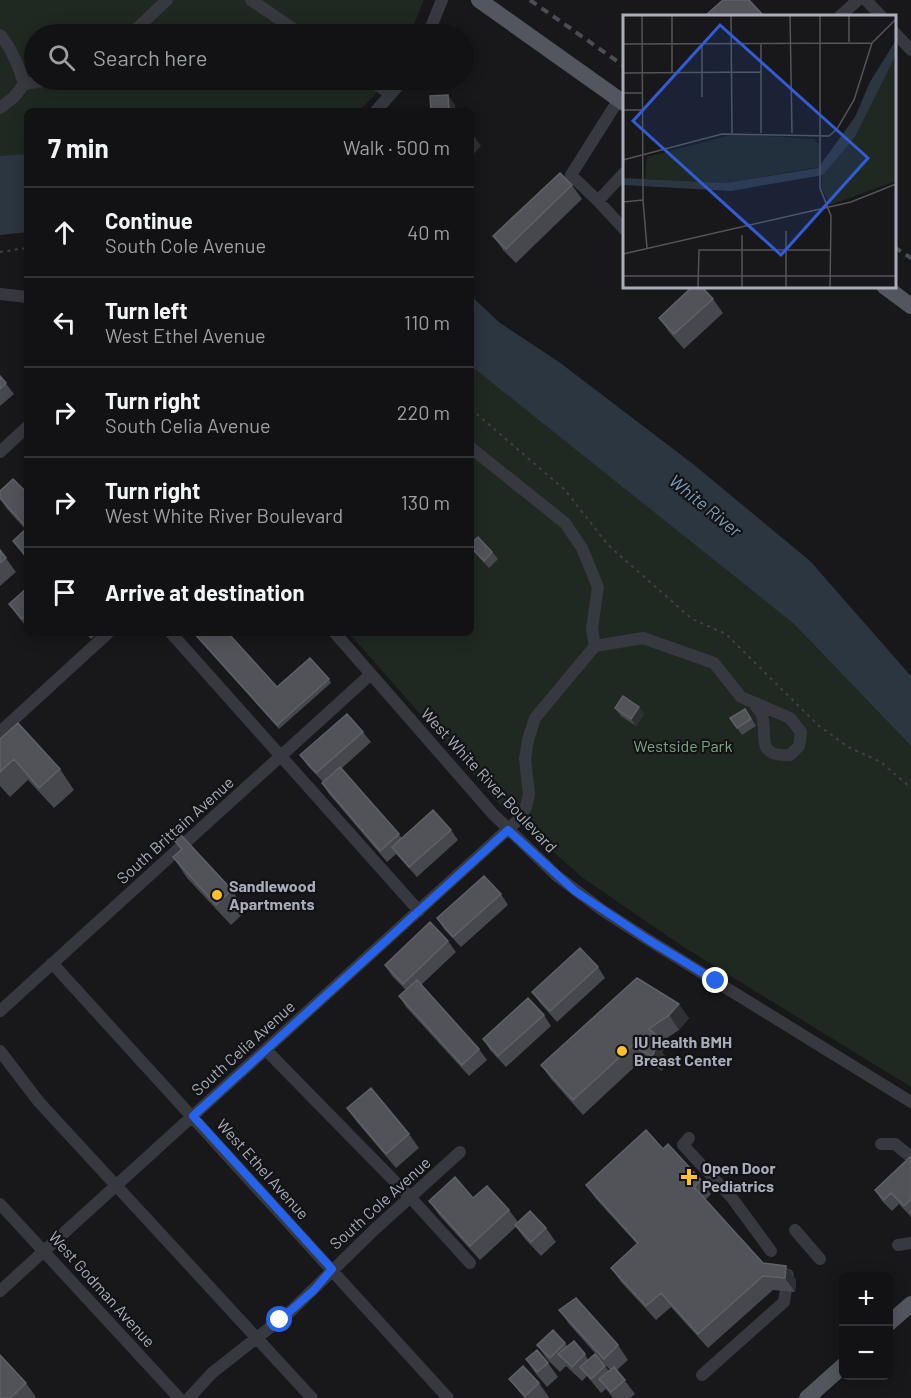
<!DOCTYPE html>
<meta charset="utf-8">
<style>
body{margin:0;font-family:Barlow,sans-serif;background:#1f2022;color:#f1f3f6}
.controls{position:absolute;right:18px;bottom:18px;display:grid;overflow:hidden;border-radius:9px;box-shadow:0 3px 15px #0003}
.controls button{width:54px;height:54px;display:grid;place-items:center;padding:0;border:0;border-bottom:2px solid #313234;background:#121214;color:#f1f3f6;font:30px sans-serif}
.stop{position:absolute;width:18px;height:18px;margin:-14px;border:4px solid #2563eb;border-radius:50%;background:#fff}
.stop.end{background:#2563eb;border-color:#fff;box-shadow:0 2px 6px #0008}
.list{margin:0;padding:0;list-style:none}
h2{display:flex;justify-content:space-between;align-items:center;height:78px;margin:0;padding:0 24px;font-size:26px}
h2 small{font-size:20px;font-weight:400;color:#9c9ea0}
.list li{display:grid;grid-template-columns:39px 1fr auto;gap:18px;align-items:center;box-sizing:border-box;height:90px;padding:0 24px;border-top:2px solid #313234}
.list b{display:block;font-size:22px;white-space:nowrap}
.list p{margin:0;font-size:20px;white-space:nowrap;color:#9c9ea0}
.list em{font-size:20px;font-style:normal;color:#9c9ea0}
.icon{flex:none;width:33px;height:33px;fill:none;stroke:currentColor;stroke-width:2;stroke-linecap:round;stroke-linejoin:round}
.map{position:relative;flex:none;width:911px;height:1398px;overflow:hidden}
.search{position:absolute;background:#121214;box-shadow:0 3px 15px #0003;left:24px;top:24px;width:450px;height:66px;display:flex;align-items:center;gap:15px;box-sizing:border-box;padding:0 21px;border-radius:33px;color:#9c9ea0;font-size:22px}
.panel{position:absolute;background:#121214;box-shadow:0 3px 15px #0003;left:24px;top:108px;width:450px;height:528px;border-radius:9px}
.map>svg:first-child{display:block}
</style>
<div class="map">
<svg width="911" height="1398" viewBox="0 0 911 1398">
<rect width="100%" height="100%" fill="#18181a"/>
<path fill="#1f2921" d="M0 0H424L410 34H34V80H384L374 96 359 111H27V154L0 157Z
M471 366 794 624 911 746V1087L685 948 583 878 500 805 349 633H471Z"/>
<path fill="#2c3640" d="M27 154V232L0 235V156Z
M471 296 500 323 559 362 693 464 810 561 911 676V746L794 624 471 366Z"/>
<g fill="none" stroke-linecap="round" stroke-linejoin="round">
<path stroke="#3e4047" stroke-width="2" stroke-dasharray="3 4.5" stroke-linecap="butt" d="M0 252 27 248
M471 409 565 490 608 545 692 619 726 634 819 726 848 747 881 762 911 788"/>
<path stroke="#383940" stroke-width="12" d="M251 0 301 34
M866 0 881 16
M840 16 858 0
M894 32 911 50
M131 34 167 0
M428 34 442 0
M0 35C12 48 19 67 24 84L14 97 0 108
M369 80 391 94
M24 84 49 80
M376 111 403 80
M624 173 598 201 624 229
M598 201 571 175 619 99
M0 294 27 297
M471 448 565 523 582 548 598 587 592 629 595 646
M0 452 27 427
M171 633 419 911
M335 633 493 814 557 876 602 910 647 939 911 1102
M0 732 108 633
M52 963 448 1398
M0 1011 371 674
M266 1050 410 1197 470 1263
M0 1051 39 1102 312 1398
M689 1138 683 1145 732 1198 771 1251
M881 1144H895L911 1157
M0 1204 179 1398
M795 1230 820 1259
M898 1245 911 1243
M0 1291 517 821 526 807 529 794 525 759 528 740 535 718 595 646 643 638 714 663 741 697 790 718 801 732 799 746 790 755C754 757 768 735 762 715 760 711 756 707 754 703
M702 1375 784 1302 788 1275
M189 1398 212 1373 291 1311 375 1229 460 1152"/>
<path stroke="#54565f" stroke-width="16" d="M479 0 624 103
M884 286 911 306
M888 1324 911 1304
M807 1398 844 1365"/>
<path stroke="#4b4d55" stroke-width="4" stroke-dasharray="8 6" stroke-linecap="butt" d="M530 0 624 66
M894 247 911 258"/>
</g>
<path fill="#46484d" d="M572 185 582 199 516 263 503 250 493 236Z
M713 299 723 313 684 349 669 332 659 318Z
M0 376 14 394 0 406Z
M27 487V560L13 541 26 530 7 509 0 499V491L24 490Z
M471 543 492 552 498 559 489 568 474 552 471 548Z
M0 550 16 572 0 586Z
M27 591V627L19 618 9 604Z
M85 633H98L91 639Z
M193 633H228L277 687 329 679 331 683 279 729Z
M615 708 644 714 636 726 621 716Z
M750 716 756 726 742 735 737 728Z
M363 732 371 742 342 768 402 838 451 830 458 840 417 877 396 854 387 862 329 794 322 783 323 782 308 766 300 755Z
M0 739 60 769 74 790 54 808 28 780 10 797 0 786Z
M173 839 232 890 246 911 231 925 187 878 173 857 181 850Z
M501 894 508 905 461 947 444 929 437 918Z
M448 941 456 952 421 985 479 1049 487 1060 469 1076 406 1007 399 996 406 990 392 976 385 965Z
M598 967 605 978 557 1022 540 1003 532 992Z
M637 978 689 1018 679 1030 661 1042 665 1048 662 1052 667 1059 662 1071 643 1059 583 1115 551 1079 541 1065Z
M544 1015 551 1026 506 1067 490 1050 483 1039Z
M347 1108 409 1134 419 1148 396 1168 357 1122Z
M663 1149 701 1180 711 1194 705 1200 763 1263 786 1266 796 1280 795 1292 773 1290 708 1348 671 1307 656 1320 621 1282 611 1268 637 1244 596 1199 586 1185Z
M911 1156V1217L899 1204 892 1211 882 1201 875 1190Z
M473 1198 509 1210 518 1222 546 1228 556 1242 541 1256 525 1239 516 1227 480 1260 439 1215 429 1201Z
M559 1310 618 1345 628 1360 617 1370 635 1394 630 1398H613L606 1389 601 1393 587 1376 582 1381 566 1366 560 1372 547 1359 537 1345 565 1343 567 1346 585 1354 588 1360 605 1366 609 1371 610 1370 569 1324Z
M526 1359 548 1363 558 1377 547 1387 536 1374Z
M509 1379 539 1383 549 1397 548 1398H524Z
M26 1383 36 1397 35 1398H0Z"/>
<path fill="#2f3034" d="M448 95 455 105 456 111H449Z
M473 135 481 146 471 157V137Z
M639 707 644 714 636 726 631 719Z
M679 1004 689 1018 679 1030 669 1015Z
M655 1034 665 1048 662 1052 667 1059 662 1071 652 1057 651 1040Z
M786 1266 796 1280 795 1292 785 1278Z"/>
<path fill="#515359" stroke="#5f6168" stroke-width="1.5" d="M723 0H749L764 16H705Z
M448 95 449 111H431L430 96Z
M560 173 572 185 506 249 493 236Z
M693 286H701L713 299 674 334 659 318Z
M0 376 6 383 0 389Z
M13 479 24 490 27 487V528L0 498V491Z
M27 528V557L13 541Z
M478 537 492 552 484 561 471 547V543Z
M0 550 6 558 0 563Z
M26 589 27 591V614L22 619 9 604Z
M194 633H228L277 687 310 658 329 679 277 725Z
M623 696 639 707 631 719 615 708Z
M745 709 751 719 737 728 730 718Z
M347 714 363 732 316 773 300 755Z
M18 723 60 769 39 788 14 759 0 772V739Z
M340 767 399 834 380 851 322 783Z
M433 810 451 830 409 867 392 847Z
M180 834 232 890 216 905 173 857 182 849 173 839Z
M484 876 501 894 453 937 437 918Z
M430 922 448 941 403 984 385 965Z
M580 948 598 967 550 1011 532 992Z
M637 978 679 1004 669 1015 649 1029 655 1034 651 1040 657 1045 652 1057 633 1045 573 1100 541 1065Z
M417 980 479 1049 462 1065 399 996Z
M528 998 544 1015 498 1056 483 1039Z
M371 1088 409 1134 386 1154 347 1108Z
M646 1130 663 1149 668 1144 701 1180 694 1187 763 1263 786 1266 785 1278 763 1276 698 1334 661 1293 646 1306 611 1268 638 1243 586 1185Z
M911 1156V1199L904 1206 891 1193 884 1200 875 1190Z
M455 1177 473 1198 487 1186 509 1210 470 1246 429 1201Z
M530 1211 546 1228 531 1242 515 1225Z
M576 1298 618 1345 604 1359 559 1310Z
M553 1330 565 1343 550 1358 537 1345Z
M574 1341 585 1354 572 1367 558 1354Z
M537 1350 548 1363 537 1372 526 1359Z
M595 1354 605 1366 591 1379 580 1367Z
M0 1355 26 1383 10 1398H0Z
M523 1366 539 1383 525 1396 509 1379Z
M614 1367 625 1380 611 1392 599 1379Z"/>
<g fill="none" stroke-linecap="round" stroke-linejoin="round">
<path stroke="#2563eb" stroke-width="8" d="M280 1320 314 1290 332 1269 193 1116 508 830 575 891 647 939 716 981"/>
</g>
<g fill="#ffc22b" stroke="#131315" stroke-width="2">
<circle cx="217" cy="895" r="6"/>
<circle cx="622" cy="1051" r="6"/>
<path d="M686 1168h6v6h6v6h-6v6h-6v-6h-6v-6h6z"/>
</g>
<g text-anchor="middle" stroke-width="4.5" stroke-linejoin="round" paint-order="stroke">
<g font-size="16" fill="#7ea882" stroke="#131315">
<text x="683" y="752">Westside Park</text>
</g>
<g font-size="16" fill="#a9adbb" stroke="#131315">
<text transform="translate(489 780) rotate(47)" y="6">West White River Boulevard</text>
<text transform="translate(175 830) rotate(-42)" y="6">South Brittain Avenue</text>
<text transform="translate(243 1048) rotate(-42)" y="6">South Celia Avenue</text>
<text transform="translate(263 1169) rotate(48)" y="6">West Ethel Avenue</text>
<text transform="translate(380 1203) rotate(-42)" y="6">South Cole Avenue</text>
<text transform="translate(102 1289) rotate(48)" y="6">West Godman Avenue</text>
</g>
<g font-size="16" font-weight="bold" fill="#a9adbb" stroke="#131315" text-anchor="start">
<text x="229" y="892">Sandlewood<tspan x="229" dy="18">Apartments</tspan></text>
<text x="634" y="1048">IU Health BMH<tspan x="634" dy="18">Breast Center</tspan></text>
<text x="702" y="1174">Open Door<tspan x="702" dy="18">Pediatrics</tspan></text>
</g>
<g font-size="18" font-style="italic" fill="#7c9ab9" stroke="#131315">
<text transform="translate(705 506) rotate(39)" y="6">White River</text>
</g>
</g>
<g transform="translate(623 15)">
<rect width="273" height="273" fill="#18181a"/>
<path d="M273 40V166L207 190 199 174V160L232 122ZM112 119 191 124 196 130V152L103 168 22 164 24 142Z" fill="#1f2921"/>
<path d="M273 25V40L232 122 200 160 108 176 0 170V163L103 168 195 153 232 102 247 67Z" fill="#2c3640"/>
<path fill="none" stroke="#52545a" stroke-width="1.5" d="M19 0 20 185 24 233M49 0V57M108 0 109 118M167 0 169 118M197 0V173L208 201 207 273M226 0V27M138 28V118M0 29 249 28M79 29V82M0 58 138 57M0 78H20M0 95H20M0 145 99 119 206 121 214 114 231 85 249 28 273 4M0 187 20 185M0 239 228 187 273 169M0 261H273M75 273 76 235H208M119 273V220M163 273V216"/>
<path fill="#325cd4" fill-opacity="0.15" stroke="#325cd4" stroke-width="3" d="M97 10 245 143 158 240 10 106Z"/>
<rect width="273" height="273" fill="none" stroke="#a9adbb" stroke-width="3"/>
</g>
</svg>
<div class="controls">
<button>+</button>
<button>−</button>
</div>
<div class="stop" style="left:280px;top:1320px"></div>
<div class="stop end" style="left:716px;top:981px"></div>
<div class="search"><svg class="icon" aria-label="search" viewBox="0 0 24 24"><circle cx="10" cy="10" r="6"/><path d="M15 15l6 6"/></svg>Search here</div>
<section class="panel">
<h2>7 min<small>Walk · 500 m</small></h2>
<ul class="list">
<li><svg class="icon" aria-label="ahead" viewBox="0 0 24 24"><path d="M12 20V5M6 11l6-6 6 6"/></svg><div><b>Continue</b><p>South Cole Avenue</p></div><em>40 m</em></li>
<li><svg class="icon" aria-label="left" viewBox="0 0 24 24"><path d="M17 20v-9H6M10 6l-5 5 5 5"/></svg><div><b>Turn left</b><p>West Ethel Avenue</p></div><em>110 m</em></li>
<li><svg class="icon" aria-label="right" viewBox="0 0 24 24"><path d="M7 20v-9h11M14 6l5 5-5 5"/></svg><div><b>Turn right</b><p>South Celia Avenue</p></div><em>220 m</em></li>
<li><svg class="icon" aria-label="right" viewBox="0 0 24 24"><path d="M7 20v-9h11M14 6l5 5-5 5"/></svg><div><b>Turn right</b><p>West White River Boulevard</p></div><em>130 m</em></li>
<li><svg class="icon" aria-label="arrive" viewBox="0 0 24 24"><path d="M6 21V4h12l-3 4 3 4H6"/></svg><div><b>Arrive at destination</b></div></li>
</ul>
</section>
</div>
